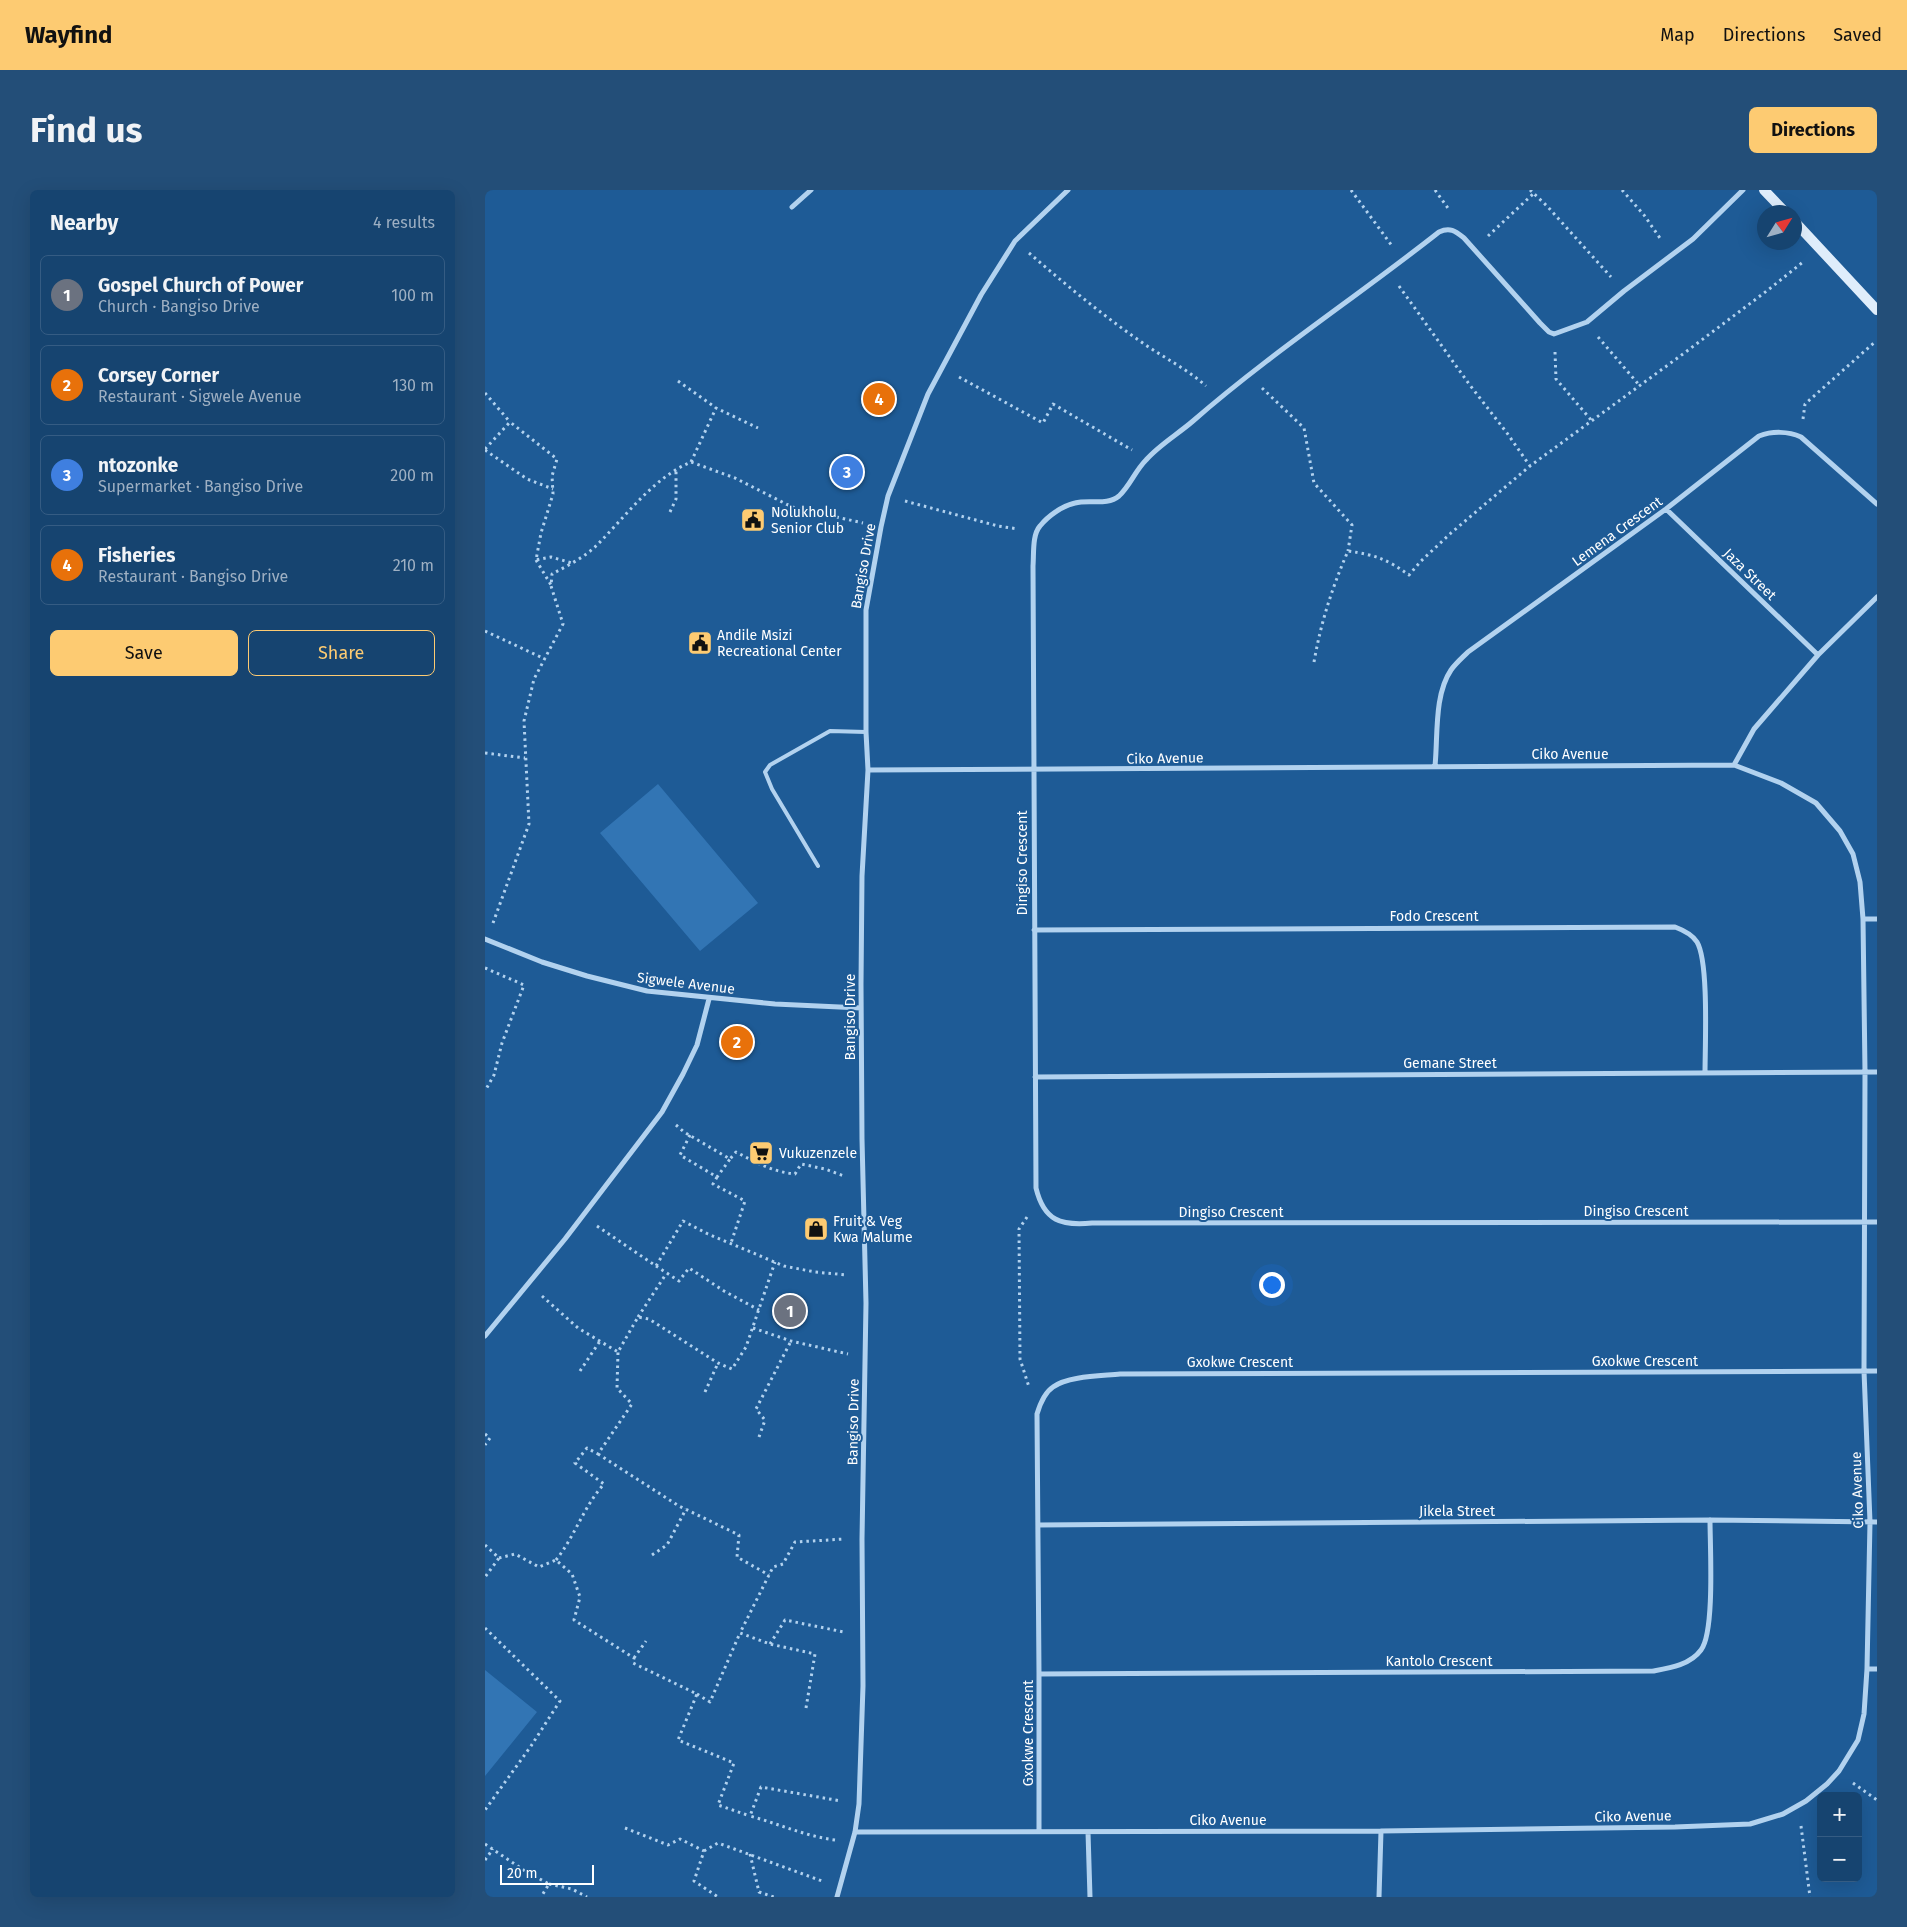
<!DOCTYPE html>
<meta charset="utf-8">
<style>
body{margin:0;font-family:"Fira Sans",sans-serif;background:#234e78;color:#f1f3f6}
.controls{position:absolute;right:15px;bottom:15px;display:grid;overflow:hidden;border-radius:8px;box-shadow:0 5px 20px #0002}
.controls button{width:45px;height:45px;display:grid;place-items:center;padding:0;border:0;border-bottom:1px solid #355c83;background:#164470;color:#f1f3f6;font:25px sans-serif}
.compass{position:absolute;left:1272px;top:15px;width:45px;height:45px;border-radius:50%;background:#164470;box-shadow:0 5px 20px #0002;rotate:53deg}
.scale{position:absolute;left:15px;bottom:12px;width:94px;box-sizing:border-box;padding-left:5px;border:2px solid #fff;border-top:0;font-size:14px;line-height:18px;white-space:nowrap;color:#fff;-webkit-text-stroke:4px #1e5b96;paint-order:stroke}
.you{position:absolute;left:786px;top:1094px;width:18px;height:18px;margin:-12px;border:4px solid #fff;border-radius:50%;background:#1a73e8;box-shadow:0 0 0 8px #1a73e833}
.badge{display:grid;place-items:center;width:32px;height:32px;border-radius:50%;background:#fdcb72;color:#fff;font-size:16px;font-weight:700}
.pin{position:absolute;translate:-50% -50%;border:2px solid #fff;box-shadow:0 1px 5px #0006}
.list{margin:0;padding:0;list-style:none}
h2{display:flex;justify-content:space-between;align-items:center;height:65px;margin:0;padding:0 20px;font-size:21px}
h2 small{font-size:16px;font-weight:400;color:#9eb0c3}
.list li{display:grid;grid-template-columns:32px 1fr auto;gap:15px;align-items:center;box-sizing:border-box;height:80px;margin:0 10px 10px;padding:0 10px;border:1px solid #355c83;border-radius:8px}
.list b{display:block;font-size:19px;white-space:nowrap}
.list p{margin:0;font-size:16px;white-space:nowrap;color:#9eb0c3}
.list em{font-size:16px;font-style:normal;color:#9eb0c3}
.actions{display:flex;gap:10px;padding:15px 20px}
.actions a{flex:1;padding:11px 0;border:1px solid #fdcb72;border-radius:8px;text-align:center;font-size:18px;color:#fdcb72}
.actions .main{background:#fdcb72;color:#111}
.map{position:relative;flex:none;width:1392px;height:1707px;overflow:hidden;border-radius:8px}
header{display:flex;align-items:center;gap:30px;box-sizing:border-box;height:70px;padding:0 25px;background:#fdcb72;color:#111}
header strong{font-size:24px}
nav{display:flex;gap:28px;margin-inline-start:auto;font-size:18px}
.intro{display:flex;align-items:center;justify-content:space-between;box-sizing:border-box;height:120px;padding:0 30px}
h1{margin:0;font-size:35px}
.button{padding:12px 22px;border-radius:8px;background:#fdcb72;color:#111;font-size:18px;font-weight:700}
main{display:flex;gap:30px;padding:0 30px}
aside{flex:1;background:#164470;border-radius:8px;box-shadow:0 5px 20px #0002}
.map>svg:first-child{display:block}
</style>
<header>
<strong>Wayfind</strong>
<nav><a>Map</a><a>Directions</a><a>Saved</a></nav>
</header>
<div class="intro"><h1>Find us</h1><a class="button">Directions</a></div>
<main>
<aside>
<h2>Nearby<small>4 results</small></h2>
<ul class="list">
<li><span class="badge" style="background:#6b7280">1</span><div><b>Gospel Church of Power</b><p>Church · Bangiso Drive</p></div><em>100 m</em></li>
<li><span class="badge" style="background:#e8710a">2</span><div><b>Corsey Corner</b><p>Restaurant · Sigwele Avenue</p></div><em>130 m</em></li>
<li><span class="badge" style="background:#3f7fe0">3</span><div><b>ntozonke</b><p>Supermarket · Bangiso Drive</p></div><em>200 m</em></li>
<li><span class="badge" style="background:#e8710a">4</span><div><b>Fisheries</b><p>Restaurant · Bangiso Drive</p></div><em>210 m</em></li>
</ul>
<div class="actions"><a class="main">Save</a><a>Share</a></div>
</aside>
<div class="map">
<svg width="1392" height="1707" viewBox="0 0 1392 1707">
<rect width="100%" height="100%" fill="#1e5b96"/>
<path fill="#3275b4" d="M173 594 273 713 215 761 115 643Z
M0 1480 52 1522 0 1586Z"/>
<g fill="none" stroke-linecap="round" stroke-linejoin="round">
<path stroke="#b2d2ef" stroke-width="3" stroke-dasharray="2.5 4" stroke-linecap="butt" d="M866 0 907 56
M950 0 965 21
M1045 0 1062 16 1126 87
M1137 0 1159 25 1177 51
M1003 46 1048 4
M544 63C580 94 616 124 655 151 677 167 701 178 721 196
M914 96 984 194 1022 243 1045 276
M1113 147 1155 196
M1070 162 1071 189 1107 231
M474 187 558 233 568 214 647 260
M193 191 231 218
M777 198 819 238 829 293 867 335 863 361
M0 203 25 232
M1318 229 1320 214 1391 151
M0 259 25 232 72 269 67 286 68 304 56 343 51 370 66 367 87 373
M0 260 42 289 68 299
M206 272 231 218 273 238
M420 311 513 336 533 339
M185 322 191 309V279
M51 370 66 395
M0 441 60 469
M829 472C836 432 847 398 863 361 890 365 902 369 924 385L936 371 966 343 1045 276 1202 161 1283 100 1318 72
M0 563 40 568
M8 733 44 634 39 531 49 489 78 434 66 396 67 384C82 376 100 367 112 355 141 326 168 288 206 272L250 288 307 317 378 333
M0 778 39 795 17 853 9 885 0 901
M191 935 199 942 245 969 251 962C270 972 288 982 310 984L316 974 340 979 359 986
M205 945 195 965 232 987 245 969
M232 987 228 994 260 1011 246 1053
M542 1027 534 1039 535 1169 544 1197
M112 1036 171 1076 198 1031 223 1044 299 1076 330 1082 362 1085
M171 1076 194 1091 204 1078 239 1101 274 1120
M57 1106 93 1138 133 1162 153 1127 164 1129 233 1173 247 1179 261 1157 290 1072
M153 1127 181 1084
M268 1138 306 1151 363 1164
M95 1181 115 1151
M220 1202 233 1173
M0 1244 5 1248 0 1255
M274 1247 280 1230 271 1219 306 1151
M113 1264 194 1316 254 1345 252 1367 284 1385
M0 1355 14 1368 0 1387
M167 1365 182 1355 201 1319
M14 1368 30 1364 54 1377 71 1370 87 1384 95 1407 89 1430 149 1468 148 1473 212 1504 193 1550 249 1573 233 1615 265 1626
M71 1370C90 1346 99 1316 119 1294L90 1273 102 1258 113 1264 147 1214 132 1198 133 1162
M0 1438 75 1511 46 1556 0 1620
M285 1454 300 1430 359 1442
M149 1468 161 1451
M212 1504 225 1512 255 1443
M321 1518 330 1464 285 1454 255 1443 288 1377 298 1374 310 1352 360 1349
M1368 1593 1392 1610
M1316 1636 1325 1707
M140 1638 183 1655 195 1649 219 1661 209 1691 233 1707
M350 1650C320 1646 294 1634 265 1626L276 1597 356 1611
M0 1654 40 1681 64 1694 56 1707
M219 1661 233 1653 337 1691
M265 1664 274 1702 289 1707
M0 1670 8 1659
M64 1694 87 1699 102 1707"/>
<path stroke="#b2d2ef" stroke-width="4" d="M333 676 287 599 280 582 285 575 345 541 381 542"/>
<path stroke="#b2d2ef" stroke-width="5" d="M1258 0 1208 49 1139 101 1102 132 1069 144 1064 142 1055 133 979 48C970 41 965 37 954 42 873 106 786 163 708 231 693 244 674 255 661 270 650 281 645 296 634 306 622 316 604 309 590 313 577 316 563 326 555 336 547 345 549 364 548 376L551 998C559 1031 576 1036 607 1033L1392 1032
M307 17 326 0
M1181 319 1333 465
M1249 575 1269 539 1333 465 1392 407
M950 576C953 546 949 505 966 480 971 473 977 468 983 462L1181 319 1274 246C1287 241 1303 241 1316 247L1392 314
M1378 729H1392
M549 740 1190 737C1198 740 1207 744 1212 752 1224 772 1220 856 1220 883
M0 749 57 772 102 786 162 801 290 814 376 818
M550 887 1392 882
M0 1146 80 1049 177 922 198 884 212 855 224 809
M553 1335 1225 1330 1392 1332
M1382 1479H1392
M554 1484 1168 1481C1185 1478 1205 1475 1216 1460 1230 1442 1225 1356 1225 1330
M554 1640V1484L552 1224C555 1214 559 1203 568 1197 583 1186 616 1186 635 1184L1392 1181
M370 1642 896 1641 1190 1637 1265 1634 1298 1624 1321 1611 1342 1594 1354 1581 1373 1550 1379 1524 1382 1479 1385 1332 1379 1181 1380 882 1378 729 1375 692 1368 664 1355 641 1331 613 1296 593 1249 575 383 580
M603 1642 605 1707
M352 1707 370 1642 374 1614 378 1496 377 1349 381 1113 377 949 376 794 377 686 383 580 381 542V420L396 337 403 306 443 204 496 105 530 51 583 0
M894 1707 896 1641"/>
<path stroke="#dfedfb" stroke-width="10" d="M1279 0 1300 22
M1310 32 1392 120"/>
</g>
<defs>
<symbol id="civic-square" viewBox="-11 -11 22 22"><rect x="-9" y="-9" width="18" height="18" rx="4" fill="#fdcb72" stroke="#1e5b96"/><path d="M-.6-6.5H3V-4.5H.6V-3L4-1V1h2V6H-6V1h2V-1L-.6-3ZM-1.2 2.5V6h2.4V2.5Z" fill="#111"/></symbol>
<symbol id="supermarket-square" viewBox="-11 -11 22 22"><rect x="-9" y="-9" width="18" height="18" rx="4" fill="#fdcb72" stroke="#1e5b96"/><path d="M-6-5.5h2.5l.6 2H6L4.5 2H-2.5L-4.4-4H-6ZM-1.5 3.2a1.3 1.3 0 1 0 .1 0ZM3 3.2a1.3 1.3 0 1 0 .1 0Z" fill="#111"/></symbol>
<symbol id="shop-square" viewBox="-11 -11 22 22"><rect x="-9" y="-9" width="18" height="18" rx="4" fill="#fdcb72" stroke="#1e5b96"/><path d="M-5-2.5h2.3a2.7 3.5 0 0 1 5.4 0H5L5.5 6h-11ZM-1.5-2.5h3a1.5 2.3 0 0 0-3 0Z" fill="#111"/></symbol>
</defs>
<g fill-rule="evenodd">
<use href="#civic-square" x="254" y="316" width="28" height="28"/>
<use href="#civic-square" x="201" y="439" width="28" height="28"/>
<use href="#supermarket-square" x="262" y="949" width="28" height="28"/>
<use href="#shop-square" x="317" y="1025" width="28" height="28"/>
</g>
<g text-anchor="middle" stroke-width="4" stroke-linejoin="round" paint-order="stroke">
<g font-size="14" fill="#fff" stroke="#1e5b96" text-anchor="start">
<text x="286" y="327">Nolukholu<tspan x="286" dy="16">Senior Club</tspan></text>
<text x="232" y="450">Andile Msizi<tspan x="232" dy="16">Recreational Center</tspan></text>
<text x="294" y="968">Vukuzenzele</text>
<text x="348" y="1036">Fruit &amp; Veg<tspan x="348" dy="16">Kwa Malume</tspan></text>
</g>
<g font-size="14" fill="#fff" stroke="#1e5b96">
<text transform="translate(1132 341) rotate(-36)" y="5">Lemena Crescent</text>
<text transform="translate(378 376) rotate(-80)" y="5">Bangiso Drive</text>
<text transform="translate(1265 384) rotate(44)" y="5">Jaza Street</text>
<text x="1085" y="569">Ciko Avenue</text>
<text transform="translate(680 568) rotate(-1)" y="5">Ciko Avenue</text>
<text transform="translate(537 673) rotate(-90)" y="5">Dingiso Crescent</text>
<text x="949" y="731">Fodo Crescent</text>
<text transform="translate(201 793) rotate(7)" y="5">Sigwele Avenue</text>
<text transform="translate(365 827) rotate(-90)" y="5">Bangiso Drive</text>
<text x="965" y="878">Gemane Street</text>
<text x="1151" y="1026">Dingiso Crescent</text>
<text x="746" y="1027">Dingiso Crescent</text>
<text x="1160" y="1176">Gxokwe Crescent</text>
<text x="755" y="1177">Gxokwe Crescent</text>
<text transform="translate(368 1232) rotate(-89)" y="5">Bangiso Drive</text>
<text transform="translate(1372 1300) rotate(-92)" y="5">Ciko Avenue</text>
<text x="972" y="1326">Jikela Street</text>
<text x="954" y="1476">Kantolo Crescent</text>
<text transform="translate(543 1543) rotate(-90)" y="5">Gxokwe Crescent</text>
<text transform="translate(1148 1626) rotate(-1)" y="5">Ciko Avenue</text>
<text x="743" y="1635">Ciko Avenue</text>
</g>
</g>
</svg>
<div class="controls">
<button>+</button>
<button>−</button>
</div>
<svg class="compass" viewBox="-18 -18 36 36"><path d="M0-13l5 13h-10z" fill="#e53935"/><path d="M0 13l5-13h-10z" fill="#9eb0c3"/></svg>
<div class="scale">20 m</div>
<div class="you"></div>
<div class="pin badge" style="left:305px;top:1121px;background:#6b7280">1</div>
<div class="pin badge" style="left:252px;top:852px;background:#e8710a">2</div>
<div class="pin badge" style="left:362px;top:282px;background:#3f7fe0">3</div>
<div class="pin badge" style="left:394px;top:209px;background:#e8710a">4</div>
</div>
</main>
